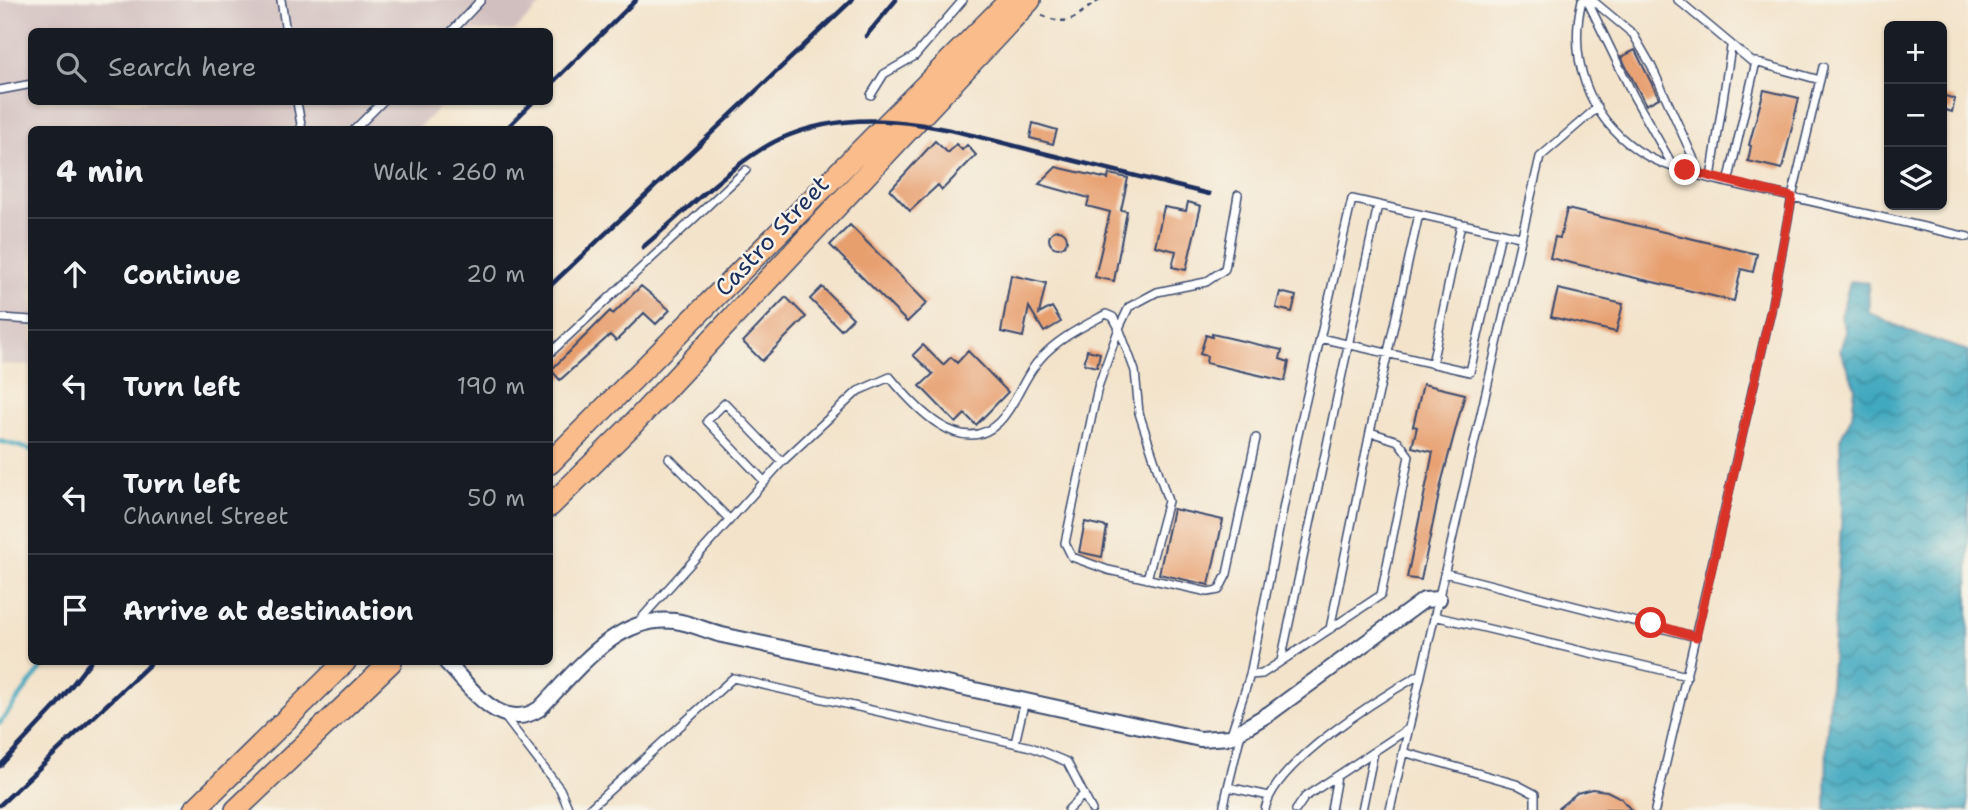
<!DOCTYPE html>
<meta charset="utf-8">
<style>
body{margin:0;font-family:"Shantell Sans",sans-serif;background:#20242c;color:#f1f3f6}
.controls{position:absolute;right:21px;top:21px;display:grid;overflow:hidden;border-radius:10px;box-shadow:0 2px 5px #0004}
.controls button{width:63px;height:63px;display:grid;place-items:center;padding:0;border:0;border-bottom:2px solid #363941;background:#171b24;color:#f1f3f6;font:35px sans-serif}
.stop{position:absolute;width:21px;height:21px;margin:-16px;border:5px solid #d93025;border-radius:50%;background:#fff}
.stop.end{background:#d93025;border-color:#fff;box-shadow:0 2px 7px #0008}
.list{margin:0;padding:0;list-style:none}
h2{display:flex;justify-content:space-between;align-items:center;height:91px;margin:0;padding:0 28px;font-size:30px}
h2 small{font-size:23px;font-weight:400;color:#9ea1a6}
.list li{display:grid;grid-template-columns:46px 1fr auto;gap:21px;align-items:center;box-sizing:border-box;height:112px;padding:0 28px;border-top:2px solid #363941}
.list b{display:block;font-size:26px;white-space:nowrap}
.list p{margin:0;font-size:23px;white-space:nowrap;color:#9ea1a6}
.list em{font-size:23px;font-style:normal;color:#9ea1a6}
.icon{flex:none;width:38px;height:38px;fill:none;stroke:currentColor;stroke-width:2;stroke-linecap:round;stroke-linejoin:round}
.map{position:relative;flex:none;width:1968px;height:810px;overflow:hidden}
.search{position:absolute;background:#171b24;box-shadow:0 2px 5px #0004;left:28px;top:28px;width:525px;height:77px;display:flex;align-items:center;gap:18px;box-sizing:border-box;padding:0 24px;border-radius:10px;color:#9ea1a6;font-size:26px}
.panel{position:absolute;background:#171b24;box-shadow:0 2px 5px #0004;left:28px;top:126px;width:525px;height:539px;border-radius:10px}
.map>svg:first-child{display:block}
</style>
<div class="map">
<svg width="1968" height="810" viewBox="0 0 1968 810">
<defs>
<pattern id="water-waves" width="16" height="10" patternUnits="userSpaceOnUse" patternTransform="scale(1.75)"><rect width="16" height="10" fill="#3fa8bf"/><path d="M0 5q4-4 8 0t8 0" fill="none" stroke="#34899e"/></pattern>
</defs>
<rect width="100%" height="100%" fill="#f7f3e8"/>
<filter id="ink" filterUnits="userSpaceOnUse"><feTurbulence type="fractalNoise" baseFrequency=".0143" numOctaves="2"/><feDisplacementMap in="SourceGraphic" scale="14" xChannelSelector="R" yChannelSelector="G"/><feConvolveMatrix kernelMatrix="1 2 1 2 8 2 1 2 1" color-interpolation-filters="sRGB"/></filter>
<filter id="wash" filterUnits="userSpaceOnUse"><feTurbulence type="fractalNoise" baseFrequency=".00686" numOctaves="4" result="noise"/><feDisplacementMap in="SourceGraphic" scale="28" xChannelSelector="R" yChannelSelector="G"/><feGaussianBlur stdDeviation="1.57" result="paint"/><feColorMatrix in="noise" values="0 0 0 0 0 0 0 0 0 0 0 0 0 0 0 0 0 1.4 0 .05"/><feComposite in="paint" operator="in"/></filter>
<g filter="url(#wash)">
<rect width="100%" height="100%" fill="#f3e3ca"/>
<path fill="#d1bfbf" d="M0 0H546L514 31 32 32V102H445L417 129 32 130 31 365 0 364Z"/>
<path fill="url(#water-waves)" stroke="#2d6c8e" stroke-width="2" d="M1850 281 1868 283 1869 312 1910 332 1968 351V810H1826L1827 733 1842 511 1840 439 1852 416 1855 387 1840 350 1846 332 1841 317Z"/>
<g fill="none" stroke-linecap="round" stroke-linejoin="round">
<path stroke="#3fa8bf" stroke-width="4.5" d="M0 441 32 450
M0 723 46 662"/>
</g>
<g id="blocks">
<path fill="#e79f6e" d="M1635 50 1659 98 1646 105 1621 57Z
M1764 90 1799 98 1782 169 1748 161 1751 146 1749 145Z
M1942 95 1955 99 1952 112 1942 109Z
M1033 123 1057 130 1053 144 1030 138Z
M935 141 948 153 956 144 962 150 967 145 976 155 942 190 938 185 910 211 890 190Z
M1056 167 1108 179 1109 174 1128 178 1121 210 1127 211 1114 281 1095 277 1110 212 1087 206 1089 198 1039 184Z
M1188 202 1201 206 1186 270 1172 267 1176 251 1155 246 1164 207 1186 211Z
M1567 209 1757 254 1753 272 1741 269 1734 301 1550 258 1555 237 1560 238Z
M850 225 927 303 907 322 830 245Z
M1049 239a9 9 0 1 1 18 0a9 9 0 1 1-18 0Z
M1011 275 1046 283 1039 314 1052 307 1061 322 1044 332 1029 307 1023 337 1001 332Z
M641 286 670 310 656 324 644 313 616 341 610 335 560 380 551 370 610 311 613 314Z
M822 287 853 318 841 330 810 299Z
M1558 289 1623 304 1616 332 1551 317Z
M1280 292 1296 296 1292 312 1276 308Z
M786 297 806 317 762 361 743 342Z
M1212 334 1282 350 1280 359 1289 362 1285 381 1206 363 1207 356 1200 354 1206 335 1212 337Z
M923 345 943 365 951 357 957 363 968 351 1008 392 976 425 965 414 956 423 920 386 933 374 913 355Z
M1087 350 1100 353 1097 367 1084 364Z
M1423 384 1465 394 1442 480 1421 580 1407 578 1433 452 1412 447 1417 427 1413 426Z
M1173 509 1223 520 1209 585 1159 574Z
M1085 522 1107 527 1102 557 1079 552Z
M1592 789 1607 791 1621 798 1631 810H1556L1577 793Z"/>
</g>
</g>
<g filter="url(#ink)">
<use href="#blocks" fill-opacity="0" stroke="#3b4a6e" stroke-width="2"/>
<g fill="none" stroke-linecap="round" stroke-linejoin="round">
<defs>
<path id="lane" d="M281 0 286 32
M1582 0C1568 58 1587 115 1637 150 1671 173 1730 183 1770 192 1836 207 1902 222 1968 237
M1587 0 1633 95 1673 166
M1592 0 1633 34 1651 65 1701 175
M1678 0 1751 61 1820 80
M451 32 481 0
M0 90 32 84
M871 95 884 74 915 56 963 0
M297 102 302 130
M354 130 382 102
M1711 178 1731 47
M1728 183 1756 62
M1419 214 1370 432 1398 441 1409 456 1381 595 1262 674 1250 675 1297 439 1352 199 1520 237
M0 318 32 320
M1320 338 1470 372 1501 233
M550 353 746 170
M1432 364 1461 224
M669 458 730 520
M782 462 858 391 890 377C913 405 961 460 999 422 1017 404 1023 377 1040 359 1057 339 1084 326 1106 314L1113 317 1119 328 1098 387 1065 543 1072 557 1108 570 1208 592 1219 590 1227 574 1256 438
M1445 573 1696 637
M1147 579 1168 501 1139 413 1135 371 1119 328 1129 307 1157 292 1206 282 1225 269 1238 195
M1434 616 1687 676
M638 622C686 569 734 516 782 462L725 403 707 421 765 482
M1330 629 1370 432
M1281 661 1378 205
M504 716 560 789 569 810
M1241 733 1228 787 1269 796
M1231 734 1250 675
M1015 743 1025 700
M1403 752 1516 784 1535 794V810
M588 810 733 678 1031 747 1067 762 1092 810
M1068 810 1084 794
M1223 810 1228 787
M1265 810C1273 763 1381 697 1421 674
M1296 810 1305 797 1408 729
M1331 810 1337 776
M1362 810 1374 752
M1390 810 1540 157 1598 107
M1655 810 1771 310 1792 197 1823 67"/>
<path id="street" d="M446 662C471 687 500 734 539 709 576 672 616 614 675 621 691 623 707 631 722 635L1200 739 1230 737 1270 713 1424 600 1439 599"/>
<path id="primary" d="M550 463 1010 0
M550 506 630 427 1030 0
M194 810 345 662
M236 810 391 662"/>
</defs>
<use href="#lane" stroke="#3b4a6e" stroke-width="10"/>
<use href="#street" stroke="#3b4a6e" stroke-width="18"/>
<use href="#primary" stroke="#3b4a6e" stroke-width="24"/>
<path stroke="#3b4a6e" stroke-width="2.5" stroke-dasharray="5 5" stroke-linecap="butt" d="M1042 15C1073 30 1076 13 1100 0"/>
<use href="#lane" stroke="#fff" stroke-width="7"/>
<use href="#street" stroke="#fff" stroke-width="14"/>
<use href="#primary" stroke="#f9bc8a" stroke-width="21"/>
<path stroke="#1b2f5e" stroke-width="4.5" d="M866 36 896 0
M550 85 636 0
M505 130 533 102
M643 247C683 214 735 160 780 139 865 100 954 131 1039 152 1095 166 1152 180 1209 194
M550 286 852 0
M0 766 55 707 90 662
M0 805 152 662"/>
</g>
</g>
<g fill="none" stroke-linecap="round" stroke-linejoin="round" filter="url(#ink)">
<path stroke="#d93025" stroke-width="9" d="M1651 623 1696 637 1771 310 1792 197 1685 170"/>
</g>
<g text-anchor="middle" stroke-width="5" stroke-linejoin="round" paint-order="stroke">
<g font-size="24" fill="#1b2f5e" stroke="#f7f3e8">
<text transform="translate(772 236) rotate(-47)" y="8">Castro Street</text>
</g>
</g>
</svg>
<div class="controls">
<button>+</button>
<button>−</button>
<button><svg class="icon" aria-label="layers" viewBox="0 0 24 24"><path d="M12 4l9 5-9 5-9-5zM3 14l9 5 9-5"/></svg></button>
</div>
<div class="stop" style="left:1651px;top:623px"></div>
<div class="stop end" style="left:1685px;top:170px"></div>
<div class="search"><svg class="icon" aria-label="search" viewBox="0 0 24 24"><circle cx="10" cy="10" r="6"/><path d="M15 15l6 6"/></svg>Search here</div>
<section class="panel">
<h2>4 min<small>Walk · 260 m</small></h2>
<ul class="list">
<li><svg class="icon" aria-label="ahead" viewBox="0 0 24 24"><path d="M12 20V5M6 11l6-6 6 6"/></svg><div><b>Continue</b></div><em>20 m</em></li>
<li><svg class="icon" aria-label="left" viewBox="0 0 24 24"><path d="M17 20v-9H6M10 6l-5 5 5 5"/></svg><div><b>Turn left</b></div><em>190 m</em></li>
<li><svg class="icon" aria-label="left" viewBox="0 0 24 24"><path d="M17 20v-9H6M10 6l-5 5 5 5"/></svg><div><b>Turn left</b><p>Channel Street</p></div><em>50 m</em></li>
<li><svg class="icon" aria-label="arrive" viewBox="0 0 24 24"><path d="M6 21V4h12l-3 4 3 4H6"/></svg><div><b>Arrive at destination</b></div></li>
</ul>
</section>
</div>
